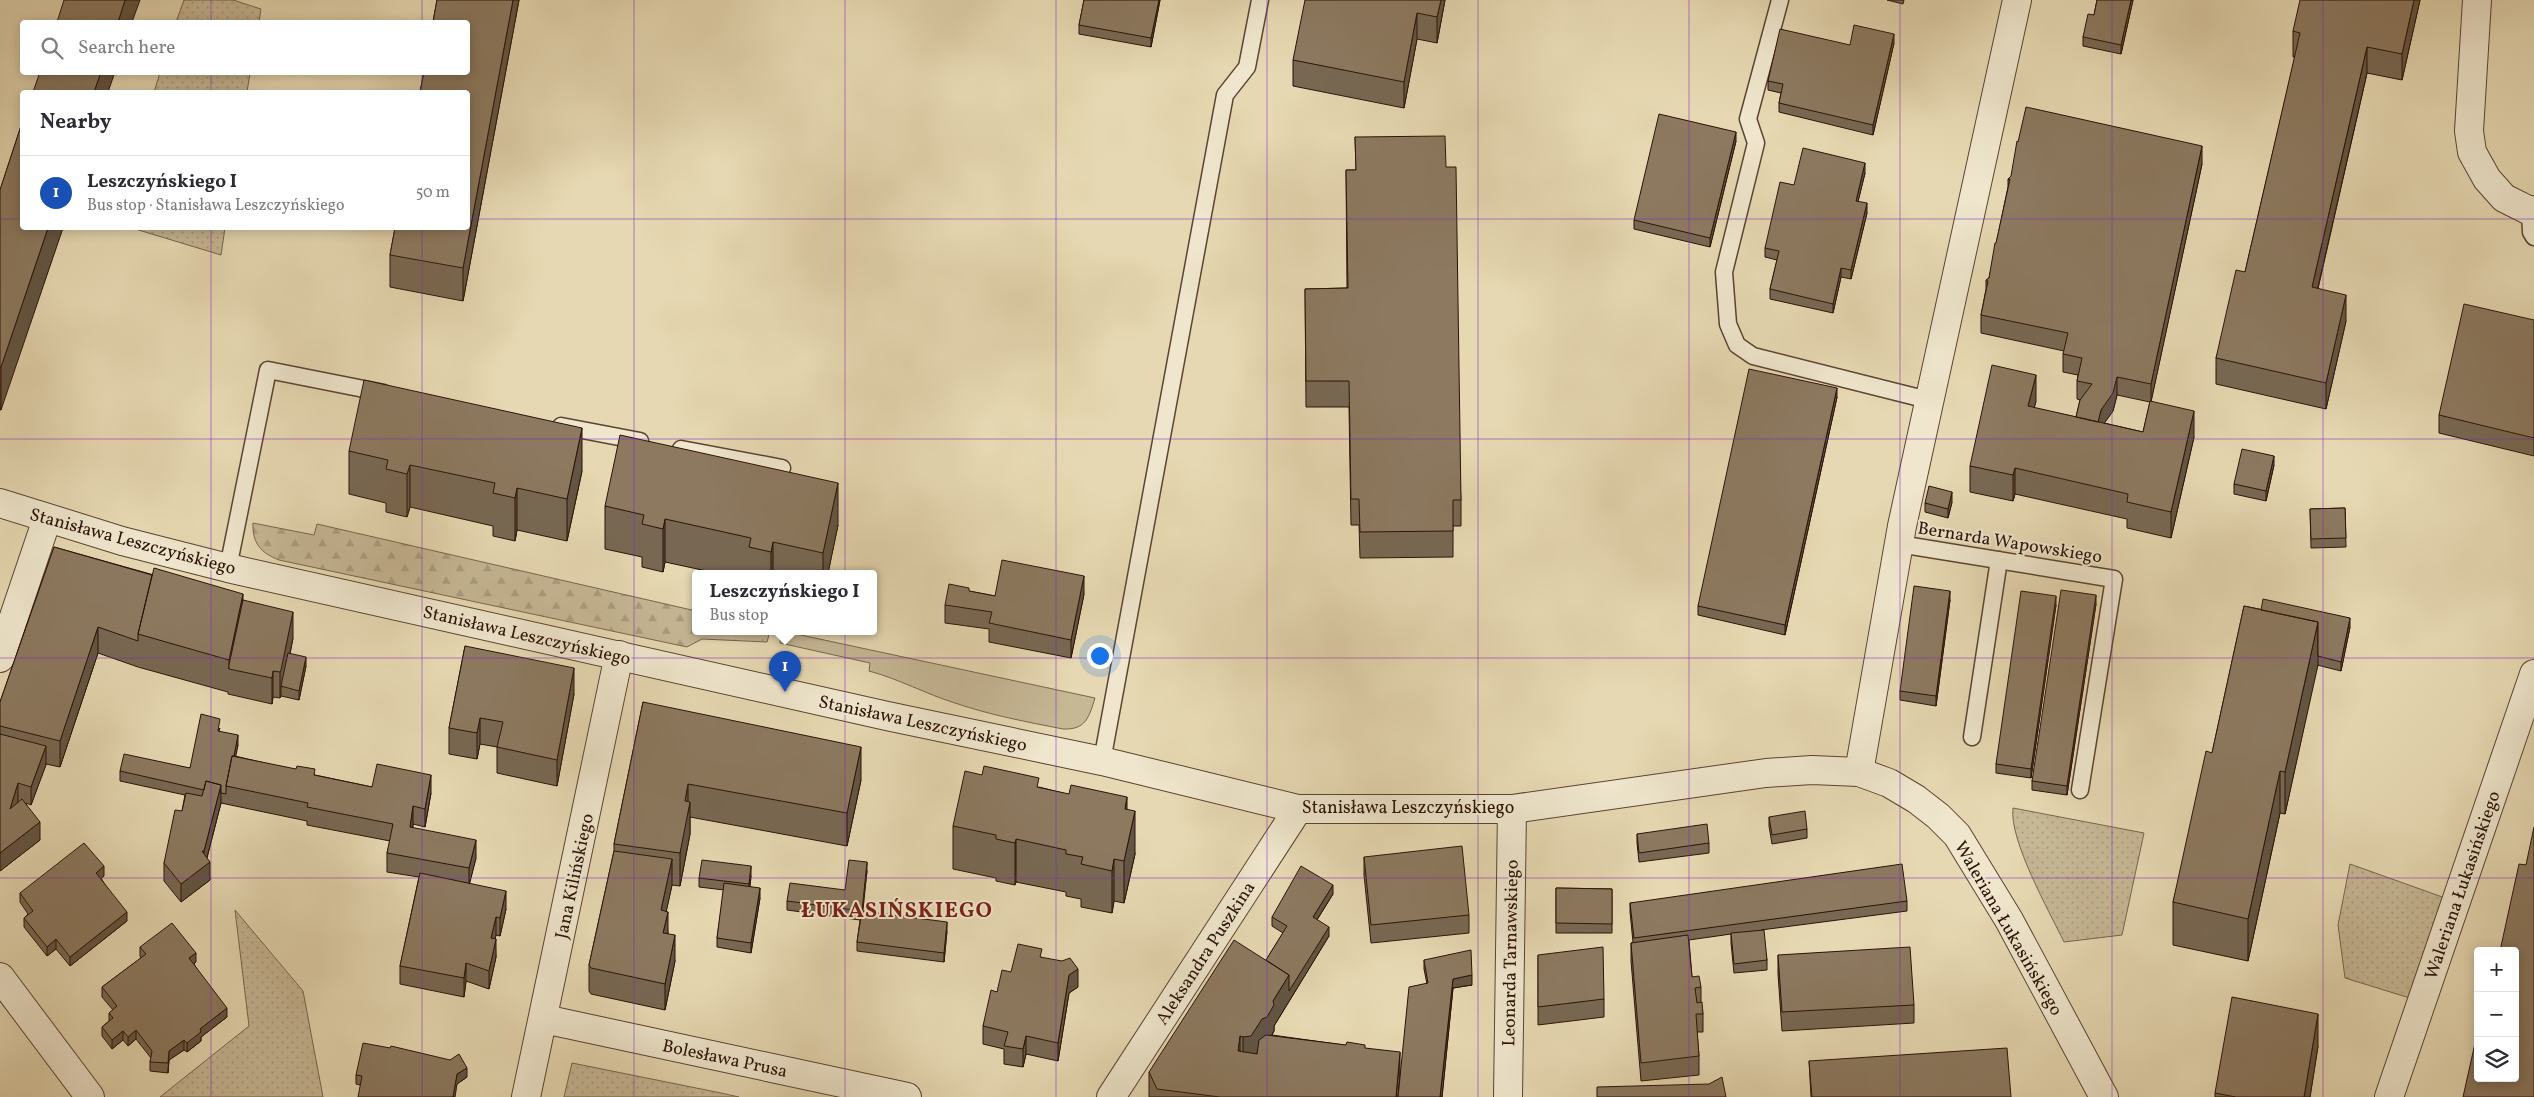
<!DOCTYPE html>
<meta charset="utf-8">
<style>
body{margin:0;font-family:Vollkorn,serif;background:#f7f7f7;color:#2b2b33}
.controls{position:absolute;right:15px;bottom:15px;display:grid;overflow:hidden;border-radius:5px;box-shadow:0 2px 12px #0003}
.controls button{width:45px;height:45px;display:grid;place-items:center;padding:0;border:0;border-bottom:1px solid #e1e1e2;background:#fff;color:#2b2b33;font:25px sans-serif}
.you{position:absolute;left:1099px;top:655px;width:18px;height:18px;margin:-12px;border:4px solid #fff;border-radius:50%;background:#1a73e8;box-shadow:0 0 0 8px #1a73e833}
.badge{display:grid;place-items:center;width:32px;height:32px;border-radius:50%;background:#8f2418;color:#fff;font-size:16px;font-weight:700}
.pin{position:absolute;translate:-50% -41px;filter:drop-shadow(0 1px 2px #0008)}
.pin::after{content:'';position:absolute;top:26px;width:18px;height:15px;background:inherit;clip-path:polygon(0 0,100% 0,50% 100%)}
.popup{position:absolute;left:692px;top:570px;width:185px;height:65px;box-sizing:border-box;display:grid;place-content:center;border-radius:5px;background:#fff;filter:drop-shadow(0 1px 4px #0005);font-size:16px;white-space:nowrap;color:#7c7c81}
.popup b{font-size:19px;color:#2b2b33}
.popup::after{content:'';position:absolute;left:50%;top:100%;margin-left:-10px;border:10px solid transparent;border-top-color:#fff}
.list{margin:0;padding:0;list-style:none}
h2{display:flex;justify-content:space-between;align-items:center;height:65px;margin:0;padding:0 20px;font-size:21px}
h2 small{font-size:16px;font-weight:400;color:#7c7c81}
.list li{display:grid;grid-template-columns:32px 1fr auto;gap:15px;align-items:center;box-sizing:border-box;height:75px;padding:0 20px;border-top:1px solid #e1e1e2}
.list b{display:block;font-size:19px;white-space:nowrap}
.list p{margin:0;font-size:16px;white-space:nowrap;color:#7c7c81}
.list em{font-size:16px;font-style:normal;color:#7c7c81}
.icon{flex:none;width:28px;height:28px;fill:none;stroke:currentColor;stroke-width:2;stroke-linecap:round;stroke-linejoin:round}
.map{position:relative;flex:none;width:2534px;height:1097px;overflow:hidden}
.search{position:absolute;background:#fff;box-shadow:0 2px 12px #0003;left:20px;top:20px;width:450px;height:55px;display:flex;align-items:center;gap:12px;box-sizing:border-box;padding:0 18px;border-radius:5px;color:#7c7c81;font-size:19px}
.panel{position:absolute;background:#fff;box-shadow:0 2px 12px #0003;left:20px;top:90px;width:450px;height:140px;border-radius:5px}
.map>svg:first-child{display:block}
</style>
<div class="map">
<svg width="2534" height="1097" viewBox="0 0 2534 1097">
<defs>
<pattern id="forest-firs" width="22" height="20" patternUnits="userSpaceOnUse" patternTransform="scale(1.25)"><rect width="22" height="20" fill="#c6b795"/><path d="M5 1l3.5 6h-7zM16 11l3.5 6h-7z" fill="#aa9c7f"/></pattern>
<pattern id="park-dots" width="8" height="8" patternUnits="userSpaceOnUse" patternTransform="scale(1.25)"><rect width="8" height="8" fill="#c6b795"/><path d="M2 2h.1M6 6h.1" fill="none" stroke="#aa9c7f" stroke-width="1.8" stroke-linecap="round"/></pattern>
</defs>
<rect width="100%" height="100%" fill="#e6d8b2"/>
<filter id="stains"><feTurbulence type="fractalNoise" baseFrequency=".004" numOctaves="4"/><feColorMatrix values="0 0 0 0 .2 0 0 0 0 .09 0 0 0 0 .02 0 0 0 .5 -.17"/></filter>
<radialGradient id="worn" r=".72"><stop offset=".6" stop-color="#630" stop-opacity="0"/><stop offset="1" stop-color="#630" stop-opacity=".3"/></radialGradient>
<path fill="#c6b795" stroke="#78654e" d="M780 631H782L1095 698C1089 717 1086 730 1063 729 1027 722 990 715 955 703 926 694 899 679 869 671L870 663 780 643Z"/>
<path fill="url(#forest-firs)" stroke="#78654e" d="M253 523 314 535 317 524 696 611V631H770L767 642 702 639 687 647 279 560C261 553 252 543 253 523Z"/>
<path fill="url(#park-dots)" stroke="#78654e" d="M184 0H233L261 9 259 22H176Z
M160 73V72L250 73 247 92H154Z
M132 228H225L221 255Z
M2013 808 2144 833 2122 935 2064 942C2049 911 2009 840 2013 808Z
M2350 864 2448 899 2413 999 2345 978 2338 925Z
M235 910 303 991 323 1097H160L249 1026Z
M572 1063 721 1093 739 1097H564Z"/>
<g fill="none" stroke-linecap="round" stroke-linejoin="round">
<defs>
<path id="service" d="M1780 0 1748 119 1756 143 1724 272 1728 324 1737 345 1753 356 1928 400
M2530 211 2531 232 2534 237
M561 426 640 441
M681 449 782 468
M1899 544 2114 579 2080 790
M228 568 268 370 384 393
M1972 737 1999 560
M1102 761 1225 95 1247 67 1260 0"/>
<path id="minor" d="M2477 0 2469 131 2472 152 2487 179 2504 198 2530 211 2534 210
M0 658 47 519
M1859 772 1902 526 2017 0
M0 977 90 1097
M544 1019 907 1097
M526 1097 619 655
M1111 1097 1298 809
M1508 1097 1512 809
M2389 1097 2534 674"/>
<path id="tertiary" d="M0 503 122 541 228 568 887 716 1102 761 1298 809H1512L1766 773 1812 770 1859 772 1889 783 1916 799 1938 816 1957 835 2009 920 2104 1097"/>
</defs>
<use href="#service" stroke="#5a4432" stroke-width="19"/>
<use href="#minor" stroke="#5a4432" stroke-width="30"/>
<use href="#tertiary" stroke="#5a4432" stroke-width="30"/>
<use href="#service" stroke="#efe6cd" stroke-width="16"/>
<use href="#minor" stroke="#efe6cd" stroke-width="28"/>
<use href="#tertiary" stroke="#efe6cd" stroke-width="28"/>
</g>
<path fill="#786853" stroke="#2b1308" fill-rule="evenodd" d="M437 0H519L463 301 390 287V255Z
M1084 0H1160L1151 47 1079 34V25Z
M1445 0 1437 43 1417 39 1404 108 1293 86V60Z
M1887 0H1904L1903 4Z
M2097 0H2133L2121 54 2083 46V37L2094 15Z
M2420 0 2402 80 2367 73 2318 289 2346 321 2326 409 2216 384V358L2245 272 2295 57H2293V31Z
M1894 43 1873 135 1779 112V103L1781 93 1768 90V81L1850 45Z
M22 123 1 410H0V190Z
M1355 137 1446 167 1461 500V526H1453V557L1360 558 1359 525H1351L1349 407H1306L1305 289 1347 288 1346 170H1356Z
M1736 141 1710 247 1634 229V220Z
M2202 164 2151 401 2194 437 2171 538 2127 528V519L2015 494 2013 501 1970 492V466L2036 401 2034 408 2076 417 2080 400 2077 399V381L2078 375 2063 372V354L2064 351 1981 333V315L1986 289V280L1989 278 2008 187V179ZM2117 395 2150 402 2143 432 2104 423 2113 411Z
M1865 173 1858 201 1867 213 1851 279 1841 277 1833 313 1770 299V289L1777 260 1765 257V248L1794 185Z
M2534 320V456L2439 433V415Z
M1837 397 1785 635 1698 615V606Z
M349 451 582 471 567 541 517 530 515 541 493 536V526L410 507 407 517 386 512V503L349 494Z
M2274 465 2266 501 2234 494V484Z
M1952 502 1948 518 1925 512V503Z
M605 506 838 525 828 573H716L665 562 663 572 642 567V557L605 549Z
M2345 508 2346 547 2311 548 2310 509Z
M54 547 243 600 293 638 290 654 306 666 299 700 281 696 280 698 273 697 272 704 228 694V692L138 667 98 653 60 767 46 764 31 805 26 803 40 840 0 871V702Z
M969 591 995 596 1084 594 1071 658 989 642V629L945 623V605Z
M1950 600 1936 706 1900 700V691Z
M2096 604 2067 795 2032 790V781Z
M2056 605 2031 778 1996 773V764Z
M2244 606 2350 627 2341 671 2317 665 2285 814 2280 813 2248 961 2173 945V902L2212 753Z
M465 646 574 694 557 786 497 773V747L480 744 477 759 449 754V728Z
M643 702 861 780 847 846 690 817V834L680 886 672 885 666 911 668 934 675 961 665 1010 591 994 589 991V965L614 851V844Z
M220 728 219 731 238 745 235 756 315 775 372 787 431 793 425 827 413 824V828L476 858 469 884 506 909 500 936 496 935 495 939 496 957 489 989 466 981 464 997 400 984V966L419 877 387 872V853L390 841 307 825V821L221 803 207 858 210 880 181 902 164 881V863L182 811 185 795 120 781V771L190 768Z
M1039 787 1127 810 1135 854 1124 903 1114 901 1112 913 1081 907V899L1066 896V892L1016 882 1015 885 996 881V878L953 869V826Z
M1769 817 1807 829V838L1772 844 1769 826Z
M1637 834 1709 843V853L1639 862 1637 843Z
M1364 857 1469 915V933L1371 943 1364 875Z
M867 871 862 911 947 931 944 962 857 951V942L860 920 787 910V901L845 890Z
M104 876 101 878 127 921 70 966 56 949 47 956 24 927V918L28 914 20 902V893Z
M751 876 750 887 760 898 751 953 717 947V938L724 890 699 887V878Z
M1556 888 1612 889V933H1556Z
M1333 894 1317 920 1329 936 1274 1026V1031L1272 1035 1365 1048 1400 1074 1427 984 1424 969V960L1472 985 1453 988 1442 1097H1149V1072L1266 960 1283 933 1272 926V917Z
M1907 901V911L1761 930 1767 960V970L1734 973 1731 943V934L1689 940 1692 977 1701 987V1002L1703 1014V1032H1697L1699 1056V1075L1641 1081 1631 961V943L1633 942 1630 912V903Z
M140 947 196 962 194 964 227 1017 201 1037V1041L187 1052 184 1050 169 1060 168 1073 150 1071V1062L151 1058 136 1039 128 1046 123 1040 112 1049 102 1036V1027L109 1021V1013L113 1010 102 997V987L141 958 140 956Z
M1538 955 1604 999V1017L1538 1025Z
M1778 955 1914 1005V1023L1782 1031 1778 974Z
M1042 957 1078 987 1069 993 1058 1061 1026 1054 1023 1067 1004 1064V1049L983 1044V1026L997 992 1011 972Z
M2318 1046 2310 1097H2215V1093Z
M1809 1061 2011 1097H1811Z
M356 1075 467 1077 457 1084 360 1085 356 1084Z"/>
<path fill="#625543" stroke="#2b1308" d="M125 0H140L132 22H118Z
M513 0H519L463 301V268Z
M1159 0H1160L1151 47V38Z
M1441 0H1445L1437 43V17Z
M2131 0H2133L2121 54V45Z
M2414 0H2420L2402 80V54Z
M1417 13V39L1404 108V82Z
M1894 34V43L1873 135V125Z
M2367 47V73L2312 313V287Z
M101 72H115L108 92H94Z
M1736 132V141L1710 247V238Z
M2202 146V164L2151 402V384Z
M1865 163V173L1856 210V201Z
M1867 203V213L1851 279V270Z
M48 228H63L1 410V367Z
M1841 268V277L1833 313V304Z
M2346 295V321L2326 409V383Z
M2036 375V401L2028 432V406Z
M2117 377V395L2113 411 2101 428 2096 429 2101 410Z
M1837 388V397L1785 635V625Z
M2194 411V437L2171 538V512Z
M582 428V471L567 541V499Z
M2274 456V465L2266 501V491Z
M410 465V507L407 517V474Z
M2015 468V494L2013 501V475Z
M838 483V525L828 573H823V553Z
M517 488V530L515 541V498Z
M1952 492V502L1948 518V509Z
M665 519V562L663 572V529Z
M773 542V573H771V552Z
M1084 576V594L1071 658V640Z
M1950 591V600L1936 706V696Z
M243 594V626L229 669V660Z
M2096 595V604L2067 795V786Z
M2056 596V605L2031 778V769Z
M293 612V638L283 687 281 686V696L280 698V672Z
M2350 618V627L2341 671V662Z
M2318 622V665L2285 814V772Z
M98 627V653L60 767V741Z
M306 657V666L299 700V691Z
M574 668V694L557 786V760Z
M273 671V697L272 704V678Z
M480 718V744L477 759V733Z
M238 735V745L230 786H228Z
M46 746V765L31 805V787Z
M861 747V780L847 846V813Z
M2280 771V813L2248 961V919Z
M431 775V793L425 827V809Z
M18 783V801L10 827V809Z
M688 784V813L690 802V834L680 886V853L685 801Z
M221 785V803L205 865 210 862V880L181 902V884L204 866V851Z
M1127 797V840L1125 809Z
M413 806V824L410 845V827Z
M1135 811V854L1124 903V861Z
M40 822V840L0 871V853Z
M1016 839V882L1015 885V843Z
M476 840V858L469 886V868Z
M672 859V885L661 936V910Z
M1114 859V901L1112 913V871Z
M867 862V871L862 920V911Z
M104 866V876L96 882V873Z
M751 866V876L749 893V884Z
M1333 885V894L1313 926V917Z
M760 888V898L751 953V943Z
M506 891V909L500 936V918Z
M127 912V921L70 966V957Z
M668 912V938L663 933Z
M496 917V935L491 956V938Z
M947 922V931L944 962V953Z
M1329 927V936L1274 1026V1031L1267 1043 1262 1045 1251 1062 1243 1063V1037L1273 1001 1289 975Z
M675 935V961L665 1010V984Z
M56 939V949L47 956V947Z
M496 939V957L489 989V971Z
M196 953V962L189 967V958Z
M466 963V981L464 997V978Z
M1078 969V987L1069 993 1058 1061V1043L1069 975Z
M1472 975V985L1453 988 1442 1097H1440L1453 979Z
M227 1008V1017L201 1037V1041L187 1052V1043L200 1029Z
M2318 1014V1046L2310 1097H2304Z
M136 1030V1039L128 1046V1037Z
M123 1031V1040L112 1049V1040Z
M1026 1036V1054L1023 1067V1049Z
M1240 1036V1062L1238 1051Z
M184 1040V1050L169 1060 168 1073 169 1051Z
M1400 1052V1078L1398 1097H1396Z
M467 1068V1077L457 1084 455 1097H453L457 1074Z"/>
<path fill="#8c7960" stroke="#2b1308" d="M64 0H125L118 22H57Z
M437 0H513L463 268 390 255 395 228H468V92H420L424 72H468V22H433Z
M1084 0H1159L1151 38 1079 25Z
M1305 0H1441L1437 17 1417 13 1404 82 1293 60Z
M2097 0H2131L2121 45 2083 37 2088 14 2094 15Z
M2300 0H2414L2402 54 2367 47 2312 287 2346 295 2326 383 2216 358 2236 270 2245 272 2300 33 2293 31Z
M1854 25 1894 34 1873 125 1779 103 1783 84 1768 81 1780 29 1850 45Z
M40 72H101L94 92H33Z
M2026 107 2202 146 2151 384 2117 377 2113 393 2101 410 2098 422 2076 417 2080 400 2092 384 2077 381 2082 358 2063 354 2068 333 1981 315 1988 281 1986 280 1989 278 1995 243H1996L2010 179H2008L2011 176 2017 141 2018 142Z
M1659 114 1736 132 1710 238 1634 220Z
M22 123V228H48L1 367H0V190Z
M1445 136 1446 167H1456L1461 500H1453V531L1360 532 1359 499H1351L1349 381H1306L1305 289 1348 288 1346 170H1356L1355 137Z
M1803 148 1865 163 1856 201 1867 203 1851 270 1841 268 1833 304 1770 289 1779 251 1765 248 1780 182 1794 185Z
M2464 304 2534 320V438L2439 415Z
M1992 365 2036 375 2028 406 2143 432 2150 401 2194 411 2171 512 2127 502 2128 494 2015 468 2013 475 1970 466Z
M1749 369 1837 388 1785 625 1698 606Z
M364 380 582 428 567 499 517 488 515 498 493 493 495 483 410 465 407 474 386 469 388 460 349 451Z
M620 435 838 483 823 553 773 542 771 552 749 547 751 538 665 519 663 529 642 524 644 515 605 506Z
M2242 449 2274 456 2266 491 2234 484Z
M1929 486 1952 492 1948 509 1925 503Z
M2345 508 2346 538 2311 539 2310 509Z
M54 547 152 575 138 634V641L98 627 60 741 0 726V702Z
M1002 560 1084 576 1071 640 989 623 992 612 945 605 949 584 969 588V591L995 596Z
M154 568 243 594 229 660 138 634Z
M1914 586 1950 591 1936 696 1900 691Z
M2061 590 2096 595 2067 786 2032 781Z
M2021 591 2056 596 2031 769 1996 764Z
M2263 599 2350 618 2341 662 2318 656V622L2261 610Z
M243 600 293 612 281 670 280 672 273 671 272 678 229 669V665Z
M2244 606 2318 622 2285 772 2280 771 2248 919 2173 902 2206 751 2212 753Z
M465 646 574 668 557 760 497 747 503 722 480 718 477 733 449 728Z
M288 653 306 657 299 691 281 686Z
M643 702 861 747 847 813 688 784 685 801 690 802 680 853 614 844Z
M201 714 220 719 218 731 238 735 234 756H232L226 786V794L221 793V785L206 781 204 790 120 771 124 754 190 768Z
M0 734 46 746 31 787 18 783 10 809 22 799 40 822 0 853Z
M232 756 296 769 297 766 315 769 314 775 372 787 377 764 431 775 425 809 413 806 410 827 476 840 469 868 387 853 393 824 307 807 308 803 226 786Z
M984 766 1039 778 1037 787 1069 794 1071 785 1127 797 1125 809 1135 811 1124 861 1114 859 1112 871 1081 864 1083 857 1066 854V850L1016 839 1015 843 996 839V835L953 826 965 771 982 775Z
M206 781 221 785 204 851H202L210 862 181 884 164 863 175 810 182 811 186 793 202 796Z
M1805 811 1807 829 1772 835 1769 817Z
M1707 824 1709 843 1639 853 1637 834Z
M2534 827V1097H2463L2478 1030V1078H2515V951H2500L2519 864 2526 865Z
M84 843 104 866 96 873 127 912 70 957 56 939 47 947 24 918 33 911 20 893Z
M1462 846 1469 915 1371 925 1364 857Z
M614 851 672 859 661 910 668 912 663 933 675 935 665 984 591 968 589 965Z
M702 860 751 866 749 884 699 878Z
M849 860 867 862 862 911 787 901 790 883 845 890Z
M1902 864 1907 901 1634 938 1630 903Z
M1301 866 1333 885 1313 917 1329 927 1289 991V975L1266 960 1287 926 1272 917Z
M420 873 506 891 500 918 496 917 491 938 496 939 489 971 466 963 464 978 400 966Z
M724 883 760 888 751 943 717 938Z
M1556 888 1612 889V924L1556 923Z
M862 911 947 922 944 953 857 942Z
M172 923 196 953 189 958 227 1008 200 1029 201 1032 187 1043 184 1040 169 1051 168 1063 150 1062 152 1051 136 1030 128 1037 123 1031 112 1040 102 1027 113 1018 109 1013 117 1006 102 987 146 954 140 947Z
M1764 930 1767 960 1734 964 1731 933Z
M1688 935 1692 977 1699 976 1701 987 1695 988 1697 1003 1702 1002 1703 1014H1696L1699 1056 1641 1063 1631 943Z
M1234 940 1289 975 1273 1001 1274 1005 1267 1017 1262 1019 1251 1036 1243 1037 1240 1036 1238 1051 1257 1054 1259 1040 1266 1035 1346 1045 1347 1042 1365 1045V1048L1400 1052 1396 1097H1220L1157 1089 1149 1072Z
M1018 944 1042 949 1040 957 1062 961 1070 958 1078 969 1069 975 1058 1043 1026 1036 1023 1049 1004 1046 1008 1032 983 1026 991 990 997 992 1002 970 1011 972Z
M1603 947 1604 999 1538 1007V955Z
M1910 947 1914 1005 1782 1012 1778 955Z
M1471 950 1472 975 1453 979 1440 1097H1398L1409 987 1428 983 1424 960Z
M2232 997 2318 1014 2304 1097H2236L2215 1093Z
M363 1043 390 1048 391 1046 450 1060 459 1054 467 1068 457 1074 453 1097H358L362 1076 356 1075Z
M2007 1048 2011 1097H1812L1809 1061Z
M1722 1077 1726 1097H1597V1087L1709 1084Z"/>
<path fill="none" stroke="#7b2cbf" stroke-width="1" stroke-opacity="0.55" d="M211 0V22M422 0V22M634 0V1097M845 0V1097M1056 0V1097M1267 0V1097M1478 0V1097M1689 0V1097M1900 0V1097M2112 0V1097M2323 0V1097M211 72V92M422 72V92M0 219H22M468 219H2534M211 228V1097M422 228V1097M0 439H2534M0 658H2534M0 878H2534"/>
<g text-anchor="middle" stroke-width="4" stroke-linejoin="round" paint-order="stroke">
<g font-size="18" fill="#2b1308" stroke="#efe6cd">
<text transform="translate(133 541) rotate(15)" y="6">Stanisława Leszczyńskiego</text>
<text transform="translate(2010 542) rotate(9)" y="6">Bernarda Wapowskiego</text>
<text transform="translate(527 635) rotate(13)" y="6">Stanisława Leszczyńskiego</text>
<text transform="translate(923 723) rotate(12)" y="6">Stanisława Leszczyńskiego</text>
<text x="1408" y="813">Stanisława Leszczyńskiego</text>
<text transform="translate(574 876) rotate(-78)" y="6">Jana Kilińskiego</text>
<text transform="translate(2462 885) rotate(-71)" y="6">Waleriana Łukasińskiego</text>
<text transform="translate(2009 928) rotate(60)" y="6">Waleriana Łukasińskiego</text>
<text transform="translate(1205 953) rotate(-57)" y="6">Aleksandra Puszkina</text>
<text transform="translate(1510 953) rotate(-89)" y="6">Leonarda Tarnawskiego</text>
<text transform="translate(725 1058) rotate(12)" y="6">Bolesława Prusa</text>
</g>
<g font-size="22" font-weight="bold" letter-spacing="1" fill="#7a1f14" stroke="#efe6cd">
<text x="897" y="917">ŁUKASIŃSKIEGO</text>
</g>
</g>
<rect width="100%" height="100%" filter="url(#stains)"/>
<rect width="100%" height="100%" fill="url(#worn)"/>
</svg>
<div class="controls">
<button>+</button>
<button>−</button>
<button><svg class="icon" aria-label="layers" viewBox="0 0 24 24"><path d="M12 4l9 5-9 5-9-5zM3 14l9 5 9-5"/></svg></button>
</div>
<div class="you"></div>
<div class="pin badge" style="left:785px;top:692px;background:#1a4fb4">1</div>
<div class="popup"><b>Leszczyńskiego I</b>Bus stop</div>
<div class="search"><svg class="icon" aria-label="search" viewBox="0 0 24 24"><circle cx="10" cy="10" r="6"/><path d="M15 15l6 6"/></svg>Search here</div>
<section class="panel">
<h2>Nearby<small></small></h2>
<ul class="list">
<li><span class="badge" style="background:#1a4fb4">1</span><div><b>Leszczyńskiego I</b><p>Bus stop · Stanisława Leszczyńskiego</p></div><em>50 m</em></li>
</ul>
</section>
</div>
